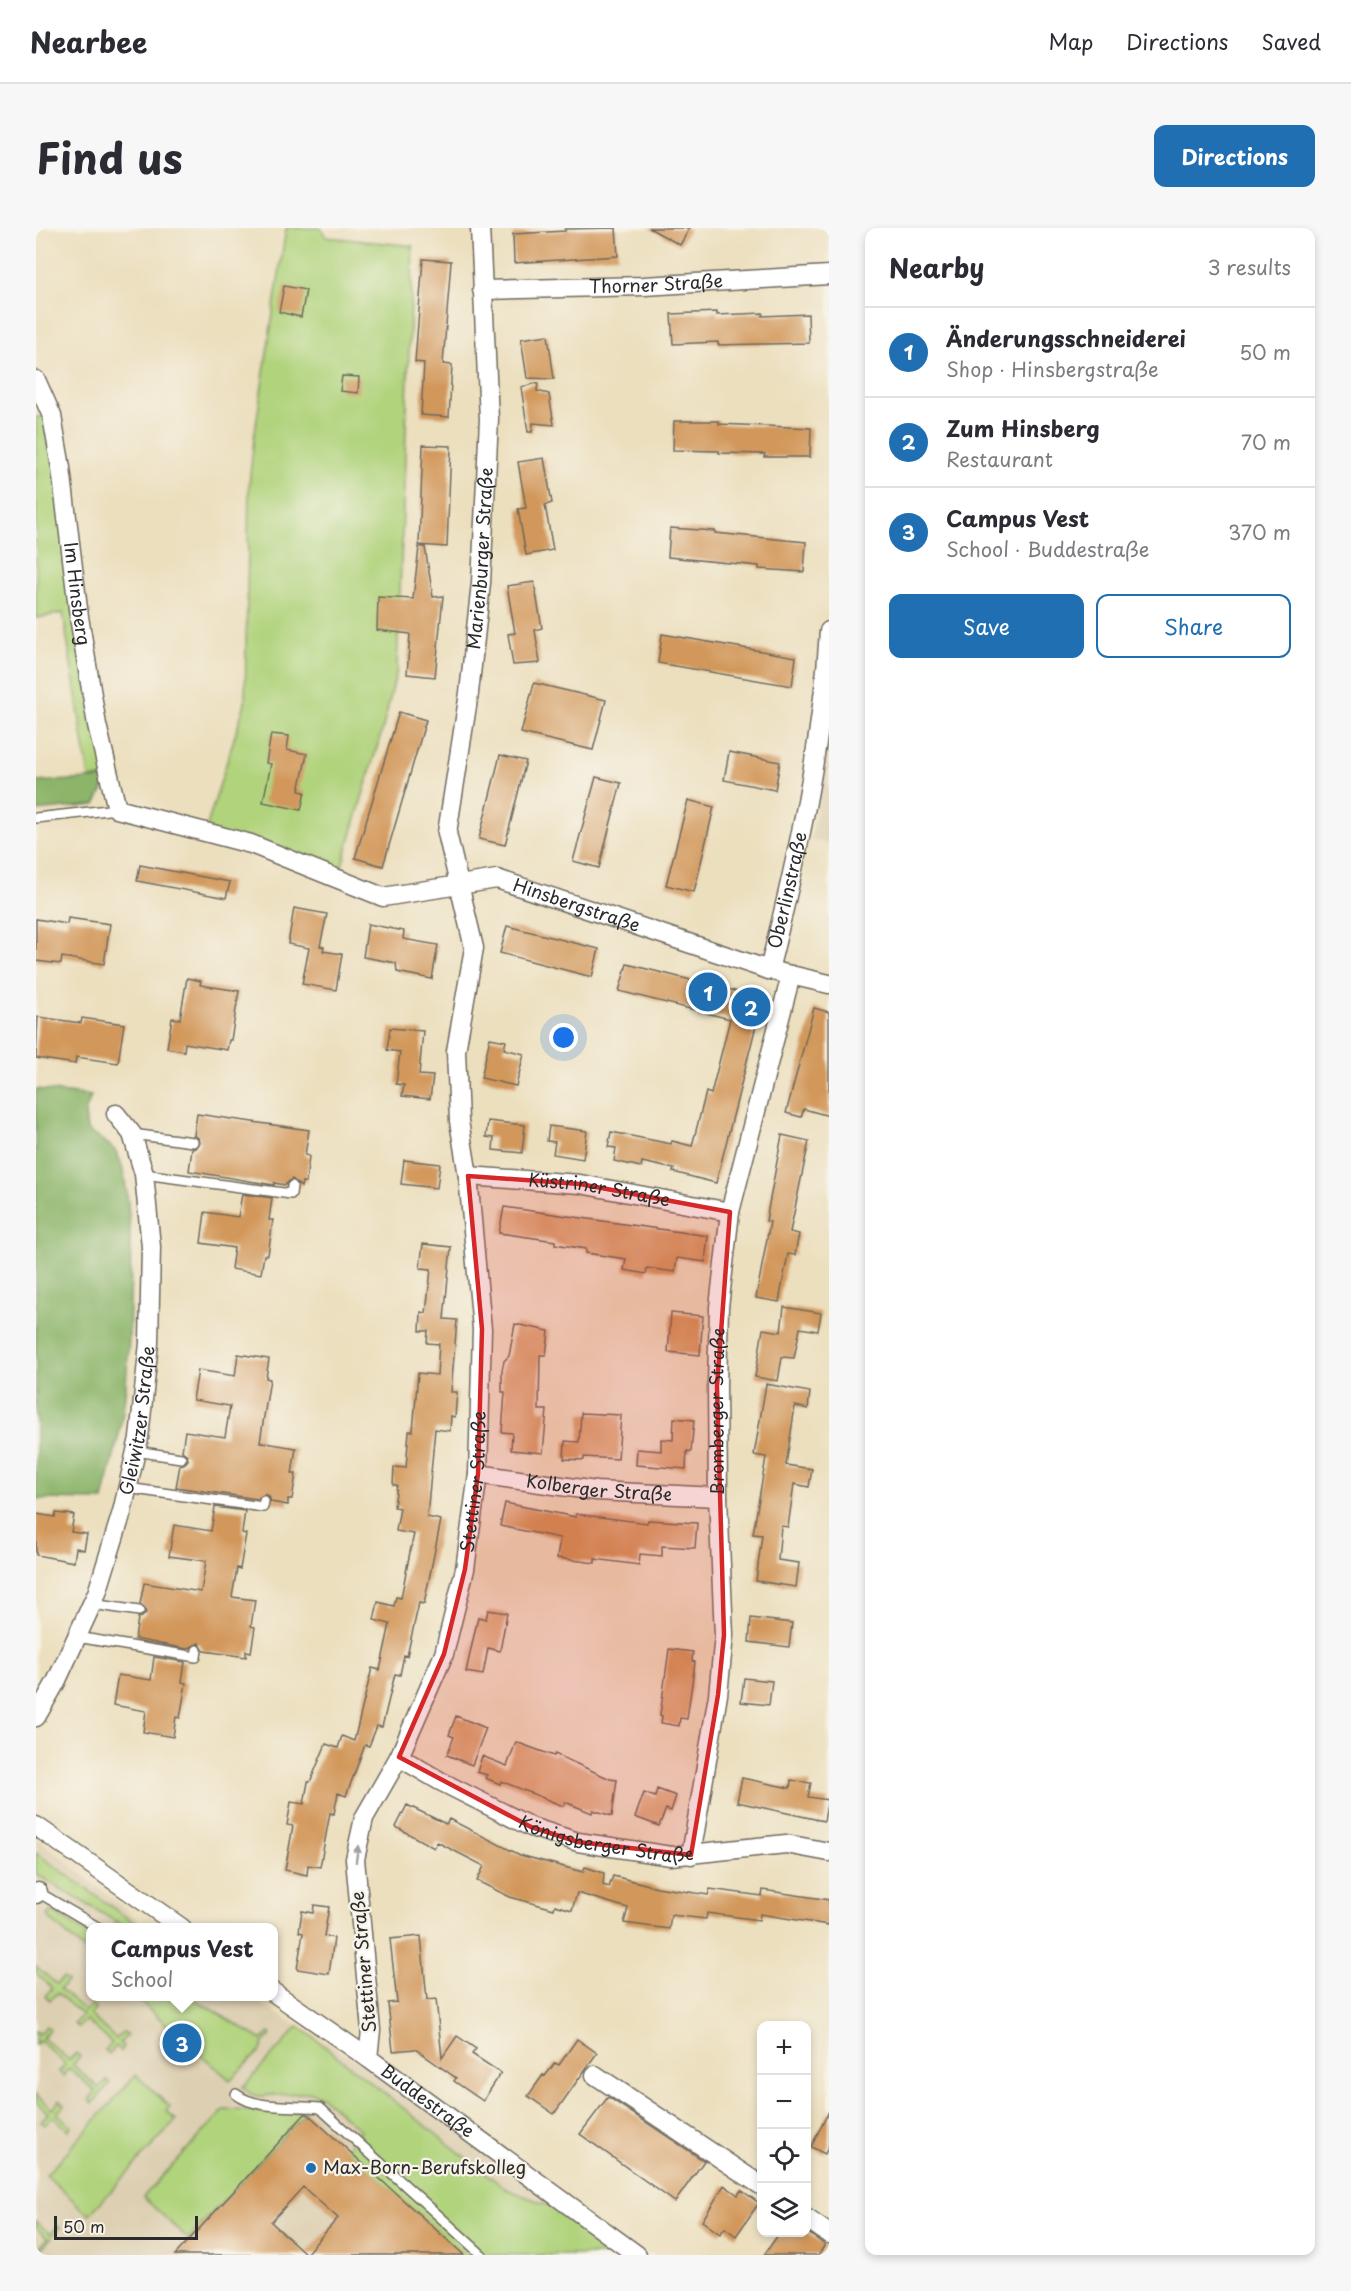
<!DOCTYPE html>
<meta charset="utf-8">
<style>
body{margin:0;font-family:"Playpen Sans",sans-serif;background:#f7f7f7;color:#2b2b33}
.controls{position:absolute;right:18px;bottom:18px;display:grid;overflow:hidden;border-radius:12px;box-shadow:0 3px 9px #0003}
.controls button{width:54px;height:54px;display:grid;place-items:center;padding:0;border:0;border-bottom:2px solid #e1e1e2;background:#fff;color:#2b2b33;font:30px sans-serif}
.scale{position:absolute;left:18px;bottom:15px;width:144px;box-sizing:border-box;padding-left:6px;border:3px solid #2b2b2b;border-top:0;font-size:16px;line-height:21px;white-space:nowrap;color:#2b2b2b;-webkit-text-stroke:4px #f7f3e8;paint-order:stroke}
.you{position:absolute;left:528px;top:810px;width:21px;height:21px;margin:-15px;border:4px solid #fff;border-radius:50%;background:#1a73e8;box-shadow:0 0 0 9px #1a73e833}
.badge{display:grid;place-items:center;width:39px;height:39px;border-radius:50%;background:#1f6fb2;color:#fff;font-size:20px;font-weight:700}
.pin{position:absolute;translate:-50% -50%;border:3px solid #fff;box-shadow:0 2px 6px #0006}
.popup{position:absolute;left:50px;top:1695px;width:192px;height:78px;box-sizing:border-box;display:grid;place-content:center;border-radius:12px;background:#fff;filter:drop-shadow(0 2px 4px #0005);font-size:20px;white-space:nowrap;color:#7c7c81}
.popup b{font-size:22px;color:#2b2b33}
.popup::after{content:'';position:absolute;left:50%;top:100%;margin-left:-12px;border:12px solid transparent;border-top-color:#fff}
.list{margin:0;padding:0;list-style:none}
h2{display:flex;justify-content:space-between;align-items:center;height:78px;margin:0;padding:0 24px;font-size:26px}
h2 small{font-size:20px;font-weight:400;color:#7c7c81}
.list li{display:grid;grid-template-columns:39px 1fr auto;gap:18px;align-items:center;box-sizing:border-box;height:90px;padding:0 24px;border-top:2px solid #e1e1e2}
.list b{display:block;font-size:22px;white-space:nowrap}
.list p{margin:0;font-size:20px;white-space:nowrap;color:#7c7c81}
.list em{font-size:20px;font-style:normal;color:#7c7c81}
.actions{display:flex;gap:12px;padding:18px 24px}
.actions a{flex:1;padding:14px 0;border:2px solid #1f6fb2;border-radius:12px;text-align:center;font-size:21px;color:#1f6fb2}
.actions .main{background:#1f6fb2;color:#fff}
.icon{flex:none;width:33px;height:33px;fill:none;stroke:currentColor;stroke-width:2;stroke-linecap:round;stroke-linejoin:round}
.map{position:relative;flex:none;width:793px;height:2027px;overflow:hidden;border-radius:12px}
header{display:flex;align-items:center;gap:36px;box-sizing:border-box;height:84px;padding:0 30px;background:#fff;border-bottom:2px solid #e1e1e2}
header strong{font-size:28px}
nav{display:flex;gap:33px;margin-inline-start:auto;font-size:21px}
.intro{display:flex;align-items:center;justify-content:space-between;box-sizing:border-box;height:144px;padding:0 36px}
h1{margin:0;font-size:42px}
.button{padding:15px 27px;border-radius:12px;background:#1f6fb2;color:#fff;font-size:21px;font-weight:700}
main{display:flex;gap:36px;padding:0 36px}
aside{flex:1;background:#fff;border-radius:12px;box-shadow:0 3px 9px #0003}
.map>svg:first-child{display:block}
</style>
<header>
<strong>Nearbee</strong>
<nav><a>Map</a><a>Directions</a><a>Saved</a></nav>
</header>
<div class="intro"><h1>Find us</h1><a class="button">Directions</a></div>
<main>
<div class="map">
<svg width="793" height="2027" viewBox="0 0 793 2027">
<rect width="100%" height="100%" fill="#f7f3e8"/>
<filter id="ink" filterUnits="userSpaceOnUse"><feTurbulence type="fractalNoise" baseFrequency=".0167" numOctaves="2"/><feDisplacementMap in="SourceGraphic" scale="12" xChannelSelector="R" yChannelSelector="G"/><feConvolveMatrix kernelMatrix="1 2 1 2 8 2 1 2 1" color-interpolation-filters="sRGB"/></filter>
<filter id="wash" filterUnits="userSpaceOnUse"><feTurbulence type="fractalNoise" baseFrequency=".008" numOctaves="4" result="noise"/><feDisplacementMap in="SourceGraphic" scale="24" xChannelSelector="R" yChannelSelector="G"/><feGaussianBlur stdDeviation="1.35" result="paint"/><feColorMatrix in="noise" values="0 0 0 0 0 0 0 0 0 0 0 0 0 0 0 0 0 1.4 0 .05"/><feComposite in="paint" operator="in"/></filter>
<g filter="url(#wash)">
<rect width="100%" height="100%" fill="#ecdfbe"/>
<path fill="#ddcfb1" d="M791 524H793V616L775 612Z
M0 1609 111 1699 54 1700V1768L213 1769 328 1837 599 2027H0Z"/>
<path fill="#b0d37b" stroke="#6e7f53" stroke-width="1.5" d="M250 0H285L290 9 377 18 361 442 347 499 302 651 169 604 209 475 213 257 218 210Z
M15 188 73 549 53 550 27 385 0 390V189Z
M0 1625 104 1699H89L0 1646Z
M15 1683 54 1707V1728L11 1688Z
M0 1738 20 1756 27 1750 31 1753 24 1761 49 1783 56 1777 60 1780 54 1787 80 1811 87 1804 91 1807 84 1815 88 1819 85 1823 80 1818 73 1826 69 1822 76 1815 50 1792 43 1799 38 1796 46 1787 21 1765 14 1772 9 1768 16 1760 0 1745Z
M99 1769H155L226 1812 233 1805 235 1807 227 1816 226 1821 194 1852Z
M10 1798 14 1801 7 1810 33 1832 40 1825 44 1828 37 1837 63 1860 71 1852 74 1855 57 1875 53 1872 59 1863 33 1840 27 1848 23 1844 29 1836 4 1813 0 1817V1803L4 1806Z
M263 1798 470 1961 517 1979 584 2027H428L310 1921 324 1902 286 1869 275 1864 224 1868 216 1867 207 1859Z
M100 1847 134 1879 130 1883 140 1892 53 1987 10 1947Z
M0 1867 16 1881 24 1872 29 1877 21 1885 35 1898 32 1902 17 1889 9 1896 5 1893 12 1885 0 1874Z
M188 1882 270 1884 152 2011 107 1969Z
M0 1993 14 2006 22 1998 24 2000 4 2022 2 2020 11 2010 0 2000Z"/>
<path fill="#8cb56b" stroke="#5c704b" stroke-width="1.5" d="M73 550 59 577 0 583V554Z
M0 861 55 868 49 885 51 902C60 909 75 916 80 924 103 961 94 1149 85 1196 80 1222 73 1247 67 1272L0 1271Z"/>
<g id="blocks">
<path fill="#d2975a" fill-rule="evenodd" d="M580 0 582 28 478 35 477 6 529 3V1Z
M613 0H654L644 17Z
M387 31 415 33 407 136 416 137 413 189 385 187 388 135 379 134Z
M248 58 270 62 265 89 243 84Z
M681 84V87L727 85 726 88 772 86 773 115 682 117V114L637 116 635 86Z
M512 107 518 151 491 150 485 111Z
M306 148 323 149 322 165 304 163Z
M502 155 501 163 513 166 518 197 497 195 496 204H492L485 159Z
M638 193H683V196L775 200 774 229H728L729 226 683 225V223L637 222Z
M387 217 415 218 411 319 383 317Z
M508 230 516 275 509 277 517 322 490 327 482 281 490 280 482 234Z
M634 300 679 303V305L770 314 768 344 723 341V338L632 329Z
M383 319H389L397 369 407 368 399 449 371 446 374 406 341 402 342 369 377 371Z
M498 354 506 400 499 402 504 435 477 437 472 406 479 405 471 358Z
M626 406 760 429 756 458 622 435Z
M498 455 570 472 557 522 485 505Z
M363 484 390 492 347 638 319 630Z
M235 506 253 508 251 522 271 526 263 563 269 564 265 582 227 574 235 536 230 535Z
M693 524 744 534 739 562 688 552Z
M464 527 490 533 469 617 443 611Z
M560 549 585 555 563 640 537 633Z
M652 572 678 579 658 664 630 657Z
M104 637 194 654 190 670 101 653Z
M258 680 291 686 284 718 288 719 287 723 306 726 300 762 266 756 273 720 252 716Z
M32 690 74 696 68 736 26 729 25 736 0 733V691L31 696Z
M332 696 368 703 367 711 402 717 396 751 361 744 360 735 327 729Z
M471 698 563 721 556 749 464 725Z
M591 736 727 770 680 955 637 944 638 941 606 934 605 939 578 933 580 920 572 919 575 904 635 916 636 913 656 918 670 864 675 866 694 791 583 763Z
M151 750 165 753 164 757 203 763 195 812H193L191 822 149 815 148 823 131 820 136 790 144 791Z
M778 780 793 784V888L768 881 765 889 750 885Z
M2 789 45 795 46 790 88 796 82 835 40 829 39 836 0 830Z
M354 800 387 803 383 847 397 848 394 871 366 868 368 857 360 856 364 824 351 822Z
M454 810 470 813 468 821 488 826 480 858 445 850Z
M161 886 273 902 269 927 273 928 270 954H266L265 959 256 951 249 957 238 955V957L153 943 156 921 160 920 164 915 163 911 158 907Z
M452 893 489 897 486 925 457 922 458 910 450 909Z
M513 898 551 903 547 931 517 926 519 914 511 913Z
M746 907 773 913 754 1004 763 1006 759 1027 752 1026 743 1074 720 1070 734 994 730 993 733 976Z
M368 932 404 936 401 960 365 956Z
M206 966 236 970 233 992H237L232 1027H228L225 1046 195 1041 198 1020 165 1015 169 984 202 989Z
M468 979 672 1008 669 1034 641 1030 639 1044 611 1040 610 1046 588 1042 590 1031 550 1025V1021L519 1016V1013L463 1005Z
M387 1016 415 1019 408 1091 421 1092 415 1164H421L419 1189 415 1188 414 1203 399 1201 391 1289 405 1292 388 1376 383 1375 371 1428 368 1427 364 1447 359 1446 346 1499 341 1498 333 1518 329 1517 310 1568 302 1565 298 1586 294 1585 284 1639 272 1637 271 1647 249 1642 257 1598 251 1597 255 1574 268 1576 272 1554H274L290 1516 302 1520 306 1508 318 1513 336 1440 344 1442 354 1396 338 1392 342 1374 358 1378 360 1369 365 1370 374 1324 378 1306 360 1303 364 1280 358 1279 361 1257H357L358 1239 370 1240 373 1203H377L382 1145 401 1147 403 1116 391 1115 392 1103H384L385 1084 390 1085 395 1041 384 1040Z
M748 1079 785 1085 782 1103 764 1100 758 1130 746 1129 742 1153 719 1149 727 1101 745 1104Z
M635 1085 667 1088 664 1127 632 1124Z
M479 1096 513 1103 510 1127H504L503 1182H511L507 1225 475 1222 476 1205 466 1204 469 1164H466V1142L468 1133 473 1128Z
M202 1126 233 1131 230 1150 234 1151 224 1214 260 1220 256 1246H260L256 1271H252V1277L235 1274 233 1268 229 1266 221 1271 140 1259 144 1237 148 1236 152 1232 151 1227 146 1223 149 1203 189 1209 194 1178 157 1172 162 1142 199 1148Z
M730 1156 774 1164 772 1181 759 1178 750 1237 776 1241 773 1259 758 1256 752 1299 745 1298 742 1332 763 1335 760 1359 720 1353 726 1307 717 1306 730 1229 718 1227Z
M545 1185 585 1187 582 1231 548 1229V1232L528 1231 529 1213 543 1214Z
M638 1190 658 1192 655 1224 651 1223 650 1241 600 1237 601 1221 625 1223V1211L637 1212Z
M469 1275 540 1289V1286L611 1295 612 1292 661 1295 659 1320 626 1318V1328L604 1326 603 1337 559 1331V1335L521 1330 524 1310 464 1298Z
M179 1279 209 1283 206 1305 210 1306 204 1341 201 1340 196 1369 219 1372 215 1398 219 1399 215 1424 210 1423V1429L168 1423 163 1415 151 1421 99 1411 102 1390 106 1389 110 1385 109 1380 104 1376 108 1355 165 1364 170 1333 133 1328 138 1297 175 1303Z
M20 1285 38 1287 35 1304 51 1306 48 1322 40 1320 38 1334 0 1327V1286L19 1289Z
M452 1382 471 1385 464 1423 452 1420 447 1447 430 1444 442 1389 450 1391Z
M715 1390 756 1395 753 1419 713 1414Z
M633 1421 657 1424 656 1433 659 1434 651 1491 644 1490 643 1498 625 1495 626 1488 624 1487Z
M118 1429 149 1434 146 1454 150 1455 144 1490 140 1489 137 1509 107 1504 110 1483 77 1477 82 1447 115 1452Z
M708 1450 736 1453 733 1477 705 1474Z
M420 1488 450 1500 436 1537 411 1527 418 1509 413 1507Z
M480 1514 518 1528 519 1526 574 1551 581 1552 576 1588 557 1582 556 1585 529 1574 527 1578 465 1553 464 1556 449 1550 451 1547 441 1544 446 1528 471 1538Z
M706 1550 754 1560 755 1552 775 1555 772 1569 792 1572 788 1593 701 1574Z
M621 1561 640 1568 635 1583 630 1581 623 1598 599 1589 608 1565 619 1569Z
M371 1577 410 1596 413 1591 484 1627 547 1644 549 1639 568 1645 567 1657 573 1659 577 1648 621 1659 672 1667 674 1661 726 1668 727 1662 793 1672V1697L724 1686 723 1692 671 1685 670 1691 635 1687 633 1701 588 1695 592 1680 541 1665 536 1682 519 1677 518 1681 474 1669 441 1653 448 1638 401 1614 398 1620 360 1599Z
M278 1677 293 1679 288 1708 298 1710 293 1746 261 1741 267 1705 263 1704 266 1683 277 1685Z
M385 1708 391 1772 400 1771 406 1830 421 1808 440 1821 436 1826 465 1845 447 1873 418 1853 420 1850 379 1821 357 1823 352 1775 361 1774 354 1711Z
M541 1811 561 1825 518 1886 492 1868 507 1847 509 1848 519 1835 523 1837Z
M572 1869 668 1933 639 1974 544 1906Z
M793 1883V1917L789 1926 775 1919Z
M269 1886H272L428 2027H139ZM267 1959 302 1990 270 2026 235 1994Z
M688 1957 702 1967 705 1962 723 1975 700 2008 689 2000 684 2006 666 1993Z
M744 2004H771L789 2017 782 2027H728Z"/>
</g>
</g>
<g filter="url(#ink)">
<use href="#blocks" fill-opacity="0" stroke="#6f6a5e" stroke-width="1.5"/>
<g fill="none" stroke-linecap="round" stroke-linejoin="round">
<defs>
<path id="lane" d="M0 590 81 581
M96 906 157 914
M108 946 255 966 256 958
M100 1223 145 1230
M91 1260 227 1279 228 1273
M56 1376 103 1383
M41 1409 160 1429 161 1422
M0 1663 63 1700
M200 1866C220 1882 258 1877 284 1880L446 2027"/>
<g id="street">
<path id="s1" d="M446 62 608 58 793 47"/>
<path id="s2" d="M0 152 16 188 25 240 43 389 61 497 81 581 215 616 347 669 461 651 733 742 793 756"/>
<path id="s3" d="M733 742C761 631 786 518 793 403"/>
<path id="s4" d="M432 948 544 956 694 984"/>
<path id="s5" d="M442 1246 560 1263 682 1269"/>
<path id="s6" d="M0 1489 20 1454 61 1365 86 1284 103 1210 113 1115 115 1019 108 946 96 906 80 886"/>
<path id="s7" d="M363 1529 404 1553 495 1599 542 1614 635 1628 750 1616 793 1624"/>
<path d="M0 1598 146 1700"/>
<path id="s8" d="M655 1627 682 1467 688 1407 682 1269 681 1158 683 1079 694 984 755 747"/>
<path d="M0 1666 2 1664"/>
<path id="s9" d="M237 1764 332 1830 601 2027"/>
<path id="s10" d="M332 1830 335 1802 319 1631 328 1590 363 1529 408 1426 429 1341 442 1246 446 1101 432 948 423 893 420 823 438 720 411 605 433 465 445 355 453 191 444 0"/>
<path d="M559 1847 726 1958"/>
<path d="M770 1990 793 2006"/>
</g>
</defs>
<use href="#lane" stroke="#6f6a5e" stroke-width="12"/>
<use href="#street" stroke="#6f6a5e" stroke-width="21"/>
<use href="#lane" stroke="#fff" stroke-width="9"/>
<use href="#street" stroke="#fff" stroke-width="18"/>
</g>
<defs><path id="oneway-solid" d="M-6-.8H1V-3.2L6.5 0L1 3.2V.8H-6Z" transform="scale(1.5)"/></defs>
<use fill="#a0a0a0" href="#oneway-solid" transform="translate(321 1626) rotate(-82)"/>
</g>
<path fill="#d62828" fill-opacity="0.2" stroke="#d62828" stroke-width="4.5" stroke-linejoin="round" d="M432 948 544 956 694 984 681 1158 688 1407 682 1467 655 1627 542 1614 495 1599 363 1529 408 1426 429 1341 442 1246 446 1101Z"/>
<circle fill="#1f6fb2" stroke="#f7f3e8" stroke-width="2" cx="275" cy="1940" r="6"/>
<g text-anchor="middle" stroke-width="4.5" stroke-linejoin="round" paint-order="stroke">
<g font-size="18" fill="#2b2b2b" stroke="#f7f3e8">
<text dy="6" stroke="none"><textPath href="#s1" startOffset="174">Thorner Straße</textPath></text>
<text dy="6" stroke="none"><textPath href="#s10" startOffset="1532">Marienburger Straße</textPath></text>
<text dy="6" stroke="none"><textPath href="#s2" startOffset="219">Im Hinsberg</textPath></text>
<text dy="6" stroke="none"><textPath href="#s3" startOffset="82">Oberlinstraße</textPath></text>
<text dy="6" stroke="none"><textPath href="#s2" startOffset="918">Hinsbergstraße</textPath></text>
<text dy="6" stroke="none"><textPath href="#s4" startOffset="132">Küstriner Straße</textPath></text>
<text dy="6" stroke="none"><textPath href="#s8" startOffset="446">Bromberger Straße</textPath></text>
<text dy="6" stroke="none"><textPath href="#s6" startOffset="316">Gleiwitzer Straße</textPath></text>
<text dy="6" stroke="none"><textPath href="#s10" startOffset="600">Stettiner Straße</textPath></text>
<text dy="6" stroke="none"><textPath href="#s5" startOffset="122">Kolberger Straße</textPath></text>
<text dy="6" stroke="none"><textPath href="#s7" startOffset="226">Königsberger Straße</textPath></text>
<text transform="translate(328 1734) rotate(-95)" y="6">Stettiner Straße</text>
<text dy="6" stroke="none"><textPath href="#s9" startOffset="189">Buddestraße</textPath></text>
</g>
<g font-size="18" fill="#2b2b2b" stroke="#f7f3e8" text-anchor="start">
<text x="287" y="1946">Max-Born-Berufskolleg</text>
</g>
</g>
</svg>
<div class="controls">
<button>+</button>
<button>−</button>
<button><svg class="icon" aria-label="locate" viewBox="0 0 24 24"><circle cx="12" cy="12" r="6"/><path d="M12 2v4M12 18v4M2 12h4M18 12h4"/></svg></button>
<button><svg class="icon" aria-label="layers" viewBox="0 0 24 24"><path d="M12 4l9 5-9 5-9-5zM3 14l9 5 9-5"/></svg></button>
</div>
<div class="scale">50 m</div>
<div class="you"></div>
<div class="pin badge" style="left:672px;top:764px">1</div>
<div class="pin badge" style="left:715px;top:779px">2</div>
<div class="pin badge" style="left:146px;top:1815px">3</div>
<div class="popup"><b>Campus Vest</b>School</div>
</div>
<aside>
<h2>Nearby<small>3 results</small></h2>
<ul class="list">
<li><span class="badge">1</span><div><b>Änderungsschneiderei</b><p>Shop · Hinsbergstraße</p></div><em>50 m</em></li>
<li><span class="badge">2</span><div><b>Zum Hinsberg</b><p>Restaurant</p></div><em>70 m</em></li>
<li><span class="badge">3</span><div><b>Campus Vest</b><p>School · Buddestraße</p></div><em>370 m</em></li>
</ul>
<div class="actions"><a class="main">Save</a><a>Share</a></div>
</aside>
</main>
